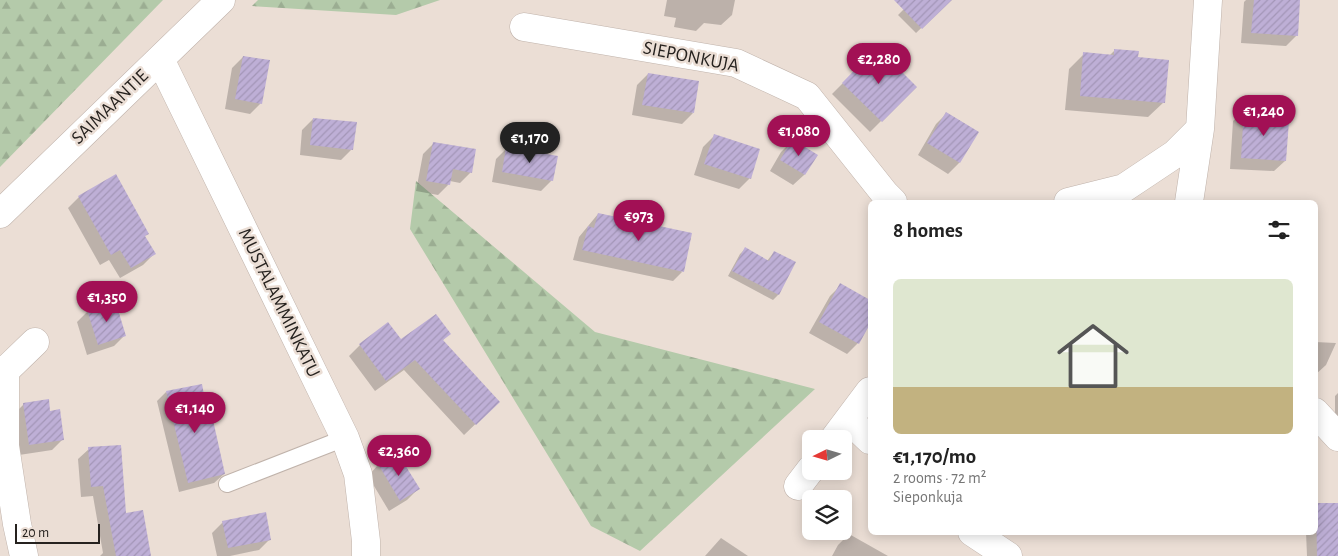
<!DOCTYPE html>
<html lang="en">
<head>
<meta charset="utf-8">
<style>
	:root { --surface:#fff; --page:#f2f2f2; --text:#222; --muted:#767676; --accent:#a21055 }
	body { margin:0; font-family:"Alegreya Sans",sans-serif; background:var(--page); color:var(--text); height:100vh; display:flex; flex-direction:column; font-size:19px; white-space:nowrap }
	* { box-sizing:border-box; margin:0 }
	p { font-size:16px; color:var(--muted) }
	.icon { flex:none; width:28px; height:28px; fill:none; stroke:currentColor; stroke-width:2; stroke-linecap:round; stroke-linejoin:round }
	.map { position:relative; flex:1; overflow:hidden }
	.drawer { position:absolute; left:868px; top:200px; width:450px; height:335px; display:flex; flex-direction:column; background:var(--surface); border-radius:8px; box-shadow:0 2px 12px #0003 }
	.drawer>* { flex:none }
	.needle { width:32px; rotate:265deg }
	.tools { position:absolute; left:802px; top:430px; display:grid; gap:10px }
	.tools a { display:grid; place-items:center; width:50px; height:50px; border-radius:8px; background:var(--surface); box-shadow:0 2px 12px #0003; font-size:25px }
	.scale { position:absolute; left:15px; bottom:12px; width:85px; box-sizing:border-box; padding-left:5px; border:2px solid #26221f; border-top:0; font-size:14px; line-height:18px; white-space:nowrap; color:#26221f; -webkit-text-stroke:4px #ebded5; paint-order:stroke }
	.price { position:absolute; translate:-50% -42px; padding:0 11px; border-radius:18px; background:var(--accent); color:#fff; font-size:16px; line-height:32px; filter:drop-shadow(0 1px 2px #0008) }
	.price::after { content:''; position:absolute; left:50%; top:30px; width:15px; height:11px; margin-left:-8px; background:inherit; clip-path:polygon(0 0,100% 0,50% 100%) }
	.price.selected { background:#222; color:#fff }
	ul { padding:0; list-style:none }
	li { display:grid; align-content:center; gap:10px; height:265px; padding:0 25px }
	li span { display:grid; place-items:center; height:155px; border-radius:8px; color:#555 }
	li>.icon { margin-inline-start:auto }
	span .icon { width:90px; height:90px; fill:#fffc; stroke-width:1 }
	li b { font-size:21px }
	h2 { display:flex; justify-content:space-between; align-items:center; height:60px; padding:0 25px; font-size:21px }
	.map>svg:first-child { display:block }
	.forest { fill:url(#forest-firs) }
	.shadow { fill:#0003 }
	.building { fill:url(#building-hatch) }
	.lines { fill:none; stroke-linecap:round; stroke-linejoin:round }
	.lane-casing { stroke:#c0b3ab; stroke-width:18 }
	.street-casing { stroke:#c0b3ab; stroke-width:29 }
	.lane { stroke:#fff; stroke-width:16 }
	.street { stroke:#fff; stroke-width:28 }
	.labels { text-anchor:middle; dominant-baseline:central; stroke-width:5; stroke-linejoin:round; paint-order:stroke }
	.street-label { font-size:19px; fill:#26221f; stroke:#ebded5 }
</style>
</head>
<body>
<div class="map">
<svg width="1338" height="556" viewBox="0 0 1338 556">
	<defs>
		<pattern id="forest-firs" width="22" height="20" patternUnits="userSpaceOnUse" patternTransform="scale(1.25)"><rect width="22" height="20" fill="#b4caaa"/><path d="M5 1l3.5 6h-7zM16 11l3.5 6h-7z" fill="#9bad92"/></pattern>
		<pattern id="building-hatch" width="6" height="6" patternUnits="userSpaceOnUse" patternTransform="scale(1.25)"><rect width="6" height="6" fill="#beafd6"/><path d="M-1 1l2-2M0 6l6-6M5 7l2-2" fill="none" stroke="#a396b7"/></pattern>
	</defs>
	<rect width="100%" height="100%" fill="#ebded5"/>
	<path class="forest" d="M 0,0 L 163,0 L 0,167 Z
		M 258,0 L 440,0 L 396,15 L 252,6 Z
		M 416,181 L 595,332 L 815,389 L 640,551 L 591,526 L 410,229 Z"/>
	<path class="shadow" d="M 667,0 L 735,0 L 732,15 L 721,25 L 704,23 L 696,31 L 674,27 L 676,18 L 664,16 Z
		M 913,0 L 929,0 L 939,11 L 916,33 L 898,15 Z
		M 1246,0 L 1299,0 L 1297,35 L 1286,46 L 1241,43 L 1244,2 Z
		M 877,49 L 915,87 L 870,132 L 832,94 Z
		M 1115,50 L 1136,58 L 1164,102 L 1148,117 L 1065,110 L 1069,69 L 1084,54 L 1109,56 Z
		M 243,57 L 261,103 L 250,114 L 225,109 L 232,68 Z
		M 648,74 L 693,113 L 682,124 L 632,115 L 637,85 Z
		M 1244,110 L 1263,120 L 1285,161 L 1274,171 L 1230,169 L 1233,121 Z
		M 947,113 L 978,132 L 959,163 L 948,174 L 918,155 L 936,124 Z
		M 313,119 L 352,149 L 341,160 L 300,155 L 302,130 Z
		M 714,136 L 750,178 L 739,189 L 694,175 L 703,147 Z
		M 792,141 L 816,155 L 804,175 L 793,185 L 770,171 L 781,152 Z
		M 434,143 L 471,172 L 460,183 L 450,181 L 449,184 L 438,195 L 416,191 L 423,154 Z
		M 507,148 L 552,180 L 541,191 L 492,182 L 496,159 Z
		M 79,197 L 144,237 L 154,254 L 143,265 L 120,278 L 109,260 L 100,265 L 68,208 Z
		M 598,214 L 682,272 L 673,281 L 573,260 L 579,237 Z
		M 745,249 L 767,261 L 774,252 L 778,295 L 773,300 L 728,276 L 740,254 Z
		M 841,285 L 870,301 L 870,321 L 858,343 L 847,354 L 809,333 L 830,296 Z
		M 88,311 L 125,335 L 114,346 L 87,355 L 77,322 Z
		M 449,334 L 442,341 L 488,412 L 464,435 L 404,370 L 375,391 L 349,356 L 360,345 Z
		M 1315,342 L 1336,343 L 1326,365 L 1315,375 Z
		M 166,392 L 208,422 L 224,474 L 214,483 L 179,492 L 157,401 Z
		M 1338,393 L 1338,432 L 1335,432 L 1335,396 Z
		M 24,404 L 63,439 L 52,450 L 19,455 L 13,415 Z
		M 89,449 L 125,514 L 150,556 L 100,556 L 103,553 L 93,496 L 81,497 L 78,459 Z
		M 397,454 L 418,489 L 407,500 L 389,511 L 368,476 L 378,465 Z
		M 1338,504 L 1338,556 L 1307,556 L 1306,532 L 1315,532 L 1315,506 L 1317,505 Z
		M 223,522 L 270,539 L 259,550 L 230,556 L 217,556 L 212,533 Z
		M 849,534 L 888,556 L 832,556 L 838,545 Z
		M 721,538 L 748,556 L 705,556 Z"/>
	<path class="building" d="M 894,0 L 952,0 L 922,29 Z
		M 1254,0 L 1300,0 L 1298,36 L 1251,33 Z
		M 877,47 L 917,87 L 882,122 L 842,83 Z
		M 1114,49 L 1139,51 L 1138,57 L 1169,60 L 1165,103 L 1080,96 L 1083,52 L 1114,55 Z
		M 243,56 L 270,60 L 262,104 L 235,99 Z
		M 648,73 L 699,81 L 694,113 L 642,105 Z
		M 1244,108 L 1265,110 L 1265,119 L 1289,121 L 1286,161 L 1241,158 Z
		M 946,112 L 979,132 L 960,163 L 927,143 Z
		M 313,118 L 357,122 L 353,150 L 310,145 Z
		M 714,134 L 760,149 L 751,179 L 704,164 Z
		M 792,139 L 818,155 L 805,175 L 780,160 Z
		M 433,142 L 476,149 L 472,173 L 453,169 L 450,185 L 426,181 Z
		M 506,147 L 558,156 L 553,181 L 502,172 Z
		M 116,174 L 149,234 L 145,236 L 156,254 L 131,268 L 120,250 L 111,255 L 78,196 Z
		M 598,213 L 692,233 L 684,272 L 582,250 L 588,226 L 594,228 Z
		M 745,247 L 769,261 L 774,251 L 796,262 L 779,295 L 732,271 Z
		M 840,283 L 870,300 L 870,324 L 859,344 L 819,322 Z
		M 115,300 L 126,336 L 98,345 L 87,310 Z
		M 436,314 L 451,334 L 443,340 L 500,402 L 476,425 L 415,360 L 386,381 L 359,344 L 388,322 L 401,339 Z
		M 202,384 L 209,421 L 213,420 L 225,474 L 188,483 L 166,391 Z
		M 49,399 L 50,411 L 60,409 L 64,440 L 29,445 L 23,403 Z
		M 121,445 L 126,513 L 143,510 L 151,556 L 116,556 L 103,486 L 91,487 L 88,447 Z
		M 397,452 L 420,489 L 400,501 L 378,464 Z
		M 1316,503 L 1338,503 L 1338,556 L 1317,556 Z
		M 266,512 L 271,540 L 228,548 L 222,521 Z"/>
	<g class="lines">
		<defs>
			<path id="lane" d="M 227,484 L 345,438"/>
			<path id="street" d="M 524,27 L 736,63 L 807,96 L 885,194 L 893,202
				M 160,59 L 345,438 L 358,474 L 366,541 L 366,556
				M 1068,202 L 1124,188 L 1175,154 L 1200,129 L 1208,0
				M 1189,202 L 1200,129
				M 0,214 L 221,0
				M 1315,412 L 1338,437
				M 849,420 L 870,440
				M 834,439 L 870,391
				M 798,486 L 811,469
				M 972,532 L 1008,556
				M 24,556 L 17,524 L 5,446 L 5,371 L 35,342"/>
		</defs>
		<use href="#lane" class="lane-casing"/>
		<use href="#street" class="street-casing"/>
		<use href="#lane" class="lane"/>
		<use href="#street" class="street"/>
	</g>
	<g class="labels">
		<g class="street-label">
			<text transform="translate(691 57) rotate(11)">SIEPONKUJA</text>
			<text transform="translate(110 107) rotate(-44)">SAIMAANTIE</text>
			<text transform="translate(279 303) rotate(64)">MUSTALAMMINKATU</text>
		</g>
	</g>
</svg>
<div class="tools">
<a><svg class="needle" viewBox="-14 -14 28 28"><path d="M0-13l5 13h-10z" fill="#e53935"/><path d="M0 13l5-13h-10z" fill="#767676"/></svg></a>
<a><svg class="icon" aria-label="layers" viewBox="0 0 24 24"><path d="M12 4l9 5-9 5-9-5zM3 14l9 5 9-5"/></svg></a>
</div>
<div class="scale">20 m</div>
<b class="price" style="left:879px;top:85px">€2,280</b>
<b class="price" style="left:1264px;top:137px">€1,240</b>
<b class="price" style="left:799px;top:157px">€1,080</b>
<b class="price selected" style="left:530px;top:164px">€1,170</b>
<b class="price" style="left:639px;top:242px">€973</b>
<b class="price" style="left:107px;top:323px">€1,350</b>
<b class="price" style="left:195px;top:434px">€1,140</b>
<b class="price" style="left:399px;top:477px">€2,360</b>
<section class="drawer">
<h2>8 homes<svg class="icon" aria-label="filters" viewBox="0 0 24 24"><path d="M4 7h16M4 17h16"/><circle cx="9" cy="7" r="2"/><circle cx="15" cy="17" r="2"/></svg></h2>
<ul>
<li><span style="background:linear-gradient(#dfe7d0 70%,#c2b280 0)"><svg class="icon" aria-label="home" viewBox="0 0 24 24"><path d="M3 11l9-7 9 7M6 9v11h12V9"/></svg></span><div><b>€1,170/mo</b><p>2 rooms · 72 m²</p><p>Sieponkuja</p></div></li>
</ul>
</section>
</div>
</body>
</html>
